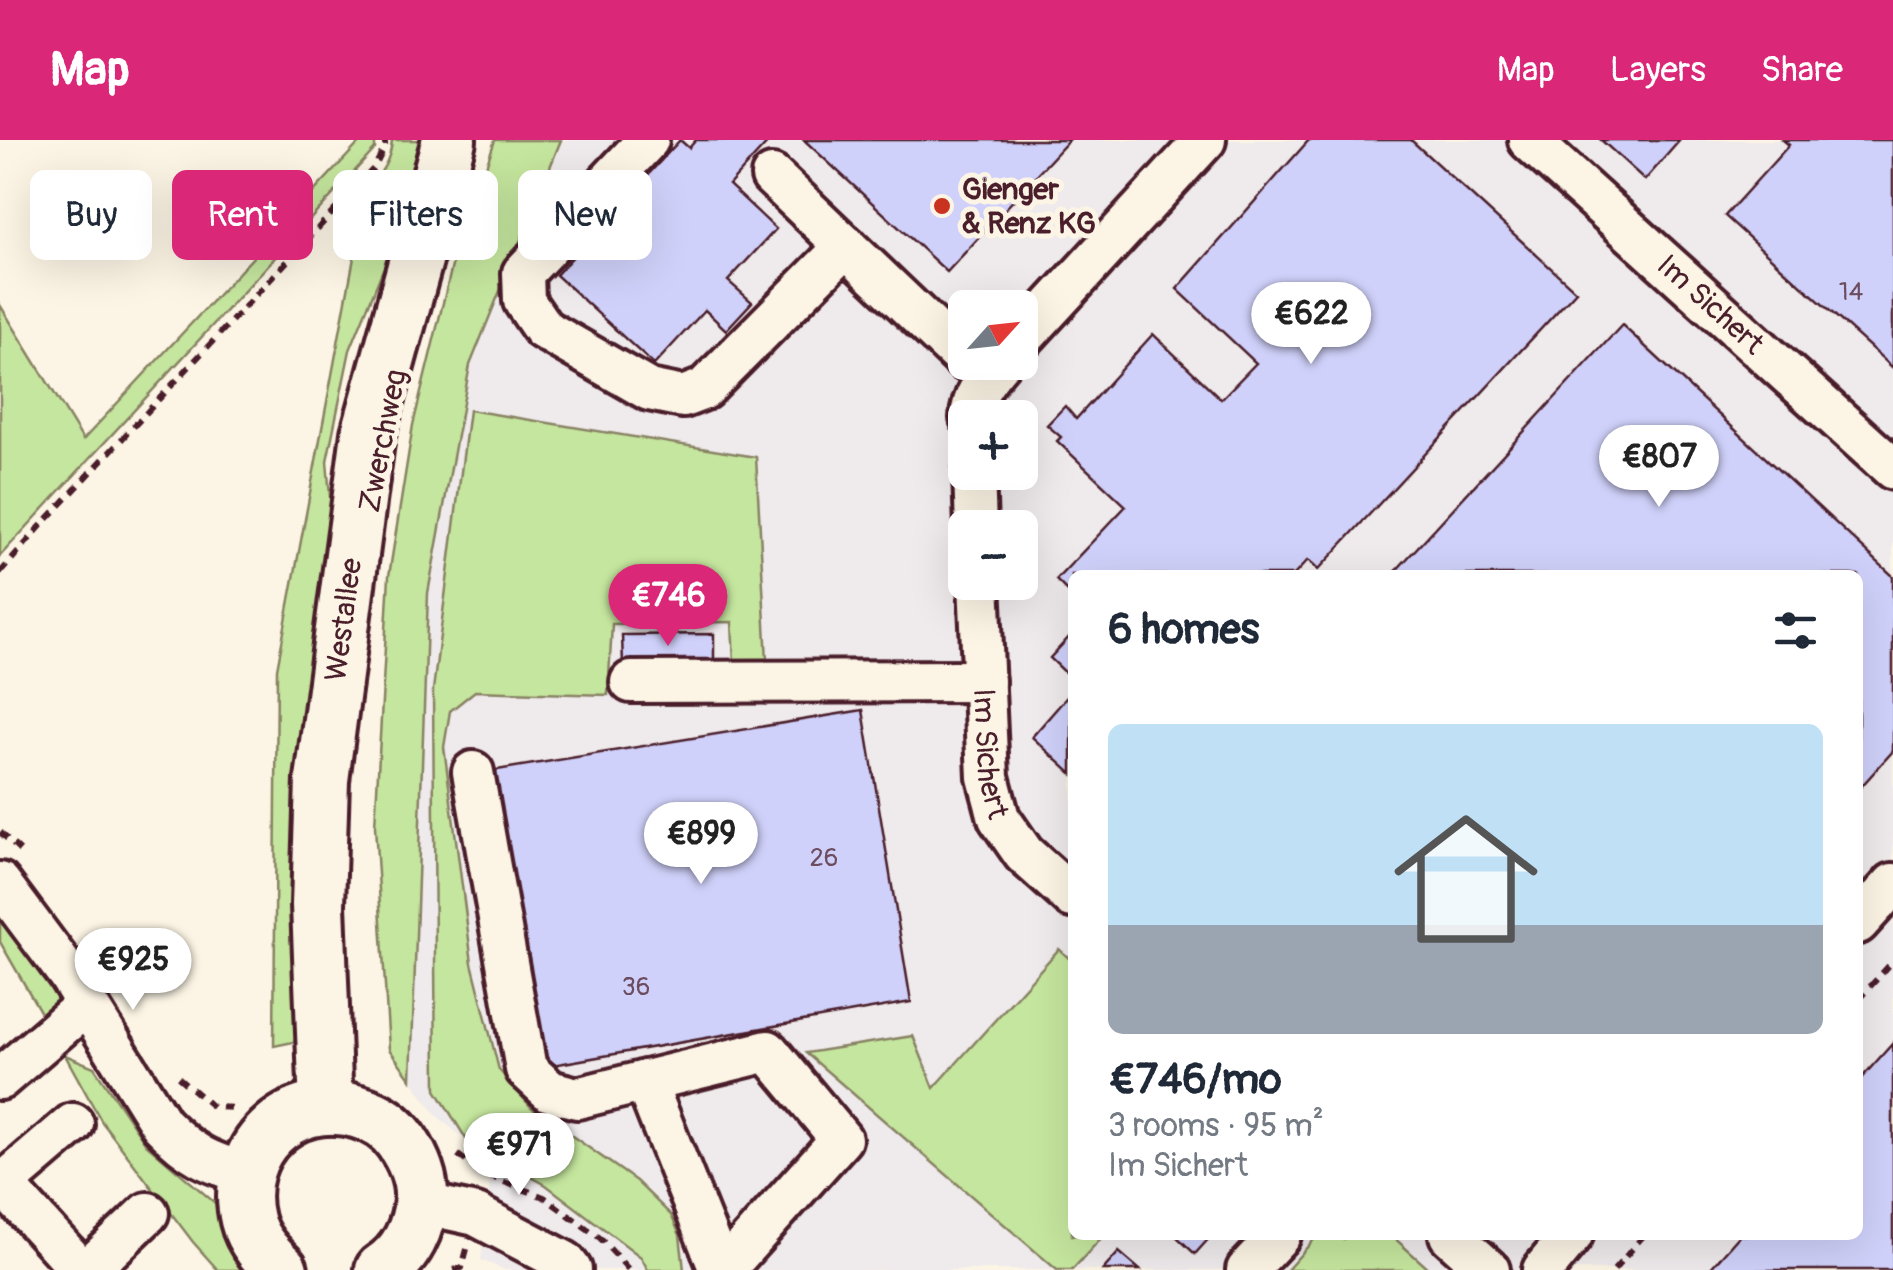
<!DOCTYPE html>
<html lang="en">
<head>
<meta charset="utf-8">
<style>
	:root { --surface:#fff; --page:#f6f6f7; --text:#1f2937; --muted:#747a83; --accent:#db2777 }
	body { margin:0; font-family:Pangolin,sans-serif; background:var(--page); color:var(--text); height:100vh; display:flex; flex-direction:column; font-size:38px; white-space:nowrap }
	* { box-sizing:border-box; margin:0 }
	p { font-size:32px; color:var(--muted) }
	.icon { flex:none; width:55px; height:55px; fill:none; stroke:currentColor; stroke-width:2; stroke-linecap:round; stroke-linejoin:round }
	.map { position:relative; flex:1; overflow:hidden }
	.drawer { position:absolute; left:1068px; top:430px; width:795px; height:670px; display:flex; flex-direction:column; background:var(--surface); border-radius:15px; box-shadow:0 10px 40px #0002 }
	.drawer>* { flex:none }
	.guide { position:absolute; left:30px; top:30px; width:888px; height:90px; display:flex; gap:20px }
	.needle { width:65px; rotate:63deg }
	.controls { position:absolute; left:948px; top:150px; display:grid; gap:20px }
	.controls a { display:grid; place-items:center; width:90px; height:90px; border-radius:15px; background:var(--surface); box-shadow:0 10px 40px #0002; font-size:50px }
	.price { position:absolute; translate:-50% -85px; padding:0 22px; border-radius:35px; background:#fff; color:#222; font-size:32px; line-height:65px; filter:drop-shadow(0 2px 5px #0008) }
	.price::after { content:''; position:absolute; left:50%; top:60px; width:30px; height:22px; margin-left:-15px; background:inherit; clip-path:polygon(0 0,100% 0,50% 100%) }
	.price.selected { background:var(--accent); color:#fff }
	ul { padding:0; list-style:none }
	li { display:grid; align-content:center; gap:20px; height:530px; padding:0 40px }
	li span { display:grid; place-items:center; height:310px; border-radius:15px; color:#555 }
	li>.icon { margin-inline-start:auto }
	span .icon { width:180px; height:180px; fill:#fffc; stroke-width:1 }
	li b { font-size:42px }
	h2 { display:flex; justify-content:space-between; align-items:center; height:120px; padding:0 40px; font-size:42px }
	.pill { padding:0 35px; border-radius:15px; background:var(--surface); box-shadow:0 10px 40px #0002; font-size:35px; line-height:90px }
	.pill.selected { background:var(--accent); color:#fff }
	header { display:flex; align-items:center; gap:60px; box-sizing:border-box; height:140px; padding:0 50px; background:var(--accent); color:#fff }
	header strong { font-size:48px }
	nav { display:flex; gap:55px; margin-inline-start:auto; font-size:35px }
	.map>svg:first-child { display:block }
	.built { fill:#efeaeb; fill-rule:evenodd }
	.green { fill:#c5e69e; stroke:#888264; stroke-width:2.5 }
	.building { fill:#d0d1fa; stroke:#4a1f2b; stroke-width:2.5 }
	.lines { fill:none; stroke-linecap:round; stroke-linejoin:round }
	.minor-casing { stroke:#4a1f2b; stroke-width:48 }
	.major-casing { stroke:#4a1f2b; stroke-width:60 }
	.path { stroke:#4a1f2b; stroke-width:6; stroke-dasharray:10 8; stroke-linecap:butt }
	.minor { stroke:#fcf5e5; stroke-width:40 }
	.major { stroke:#fcf5e5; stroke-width:52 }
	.poi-dot { fill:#c8321e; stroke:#fcf5e5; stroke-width:4 }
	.labels { text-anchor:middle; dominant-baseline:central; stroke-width:10; stroke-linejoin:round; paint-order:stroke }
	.number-label { font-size:25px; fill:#6c4c5f }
	.poi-label { font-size:30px; font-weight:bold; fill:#4a1f2b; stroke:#fcf5e5; text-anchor:start }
	.street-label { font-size:30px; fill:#4a1f2b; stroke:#fcf5e5 }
</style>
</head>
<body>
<header>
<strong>Map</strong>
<nav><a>Map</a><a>Layers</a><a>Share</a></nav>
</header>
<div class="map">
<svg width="1893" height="1130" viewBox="0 0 1893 1130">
	<rect width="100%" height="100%" fill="#fcf5e5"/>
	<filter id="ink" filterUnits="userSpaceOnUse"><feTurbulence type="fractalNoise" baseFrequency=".01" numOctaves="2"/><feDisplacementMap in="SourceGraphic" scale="20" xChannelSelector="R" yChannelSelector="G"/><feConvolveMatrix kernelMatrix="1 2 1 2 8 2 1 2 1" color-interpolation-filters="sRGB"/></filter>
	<g filter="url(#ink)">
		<path class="built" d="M 561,0 L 1893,0 L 1893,1130 L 505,1130 L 481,1120 L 492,1022 L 437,976 L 411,939 L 428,453 L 470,225 ZM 965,168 L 1020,168 L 1020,222 L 965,222 ZM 965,278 L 1020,278 L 1020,332 L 965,332 ZM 965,388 L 1020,388 L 1020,442 L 965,442 ZM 1072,435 L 1858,435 L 1858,1095 L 1072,1095 Z"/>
		<path class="green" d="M 362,0 L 375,0 L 375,9 L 0,416 L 0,165 L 83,300 Z
			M 392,0 L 426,0 L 388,117 L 350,210 L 327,321 L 332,380 L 307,554 L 291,764 L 298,901 L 274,906 L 277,529 L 367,48 C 381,35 391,19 392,0 Z
			M 495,0 L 561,0 L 470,225 L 428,453 L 411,939 L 389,909 L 375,686 L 389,436 L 413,285 L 453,122 Z
			M 469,270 L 756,317 L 767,521 L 734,523 L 732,482 L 612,484 L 608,555 L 475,551 L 450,571 L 444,607 L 472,823 L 499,930 L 531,967 L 636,1041 L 671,1075 L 680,1095 L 684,1130 L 648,1130 L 641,1117 L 546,1045 L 468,1002 L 436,950 L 433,550 Z
			M 0,774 L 17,792 L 60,863 L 41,873 L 0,802 Z
			M 1059,809 L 1072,821 L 1072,1095 L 1104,1095 L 1072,1130 L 1057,1130 L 806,913 L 913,896 L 934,948 Z
			M 65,915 L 94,927 L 146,1004 L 221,1068 L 261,1130 L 218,1130 L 193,1102 L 102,982 Z
			M 1318,1095 L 1338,1095 L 1344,1099 L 1348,1095 L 1391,1095 L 1430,1130 L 1287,1130 Z"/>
		<path class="building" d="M 680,0 L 689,8 L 696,0 L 770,0 L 729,45 L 776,89 L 728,141 L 752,162 L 726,190 L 705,170 L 654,225 L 556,135 Z
			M 804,0 L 1069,0 L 947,132 Z
			M 1309,0 L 1411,0 L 1576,151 L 1318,430 L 1308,420 L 1294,435 L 1072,435 L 1072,456 L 1056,440 L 1126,366 L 1057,301 L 1061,297 L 1047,285 L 1065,266 L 1076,279 L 1153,194 L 1221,259 L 1256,223 L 1177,149 Z
			M 1601,0 L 1680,0 L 1645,40 Z
			M 1783,0 L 1893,0 L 1893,228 L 1725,76 L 1789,5 Z
			M 1622,185 L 1893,436 L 1893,611 L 1858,650 L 1858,435 L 1392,435 Z
			M 714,494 L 714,524 L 623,525 L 622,495 Z
			M 1072,494 L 1072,539 L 1050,518 Z
			M 1072,551 L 1072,634 L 1032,597 Z
			M 863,570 L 911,862 L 541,927 L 491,631 Z
			M 1893,903 L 1893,1130 L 1709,1130 L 1740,1095 L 1858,1095 L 1858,942 Z
			M 1175,1095 L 1212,1095 L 1195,1114 Z
			M 1119,1112 L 1140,1130 L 1103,1130 Z"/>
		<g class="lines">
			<defs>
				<g id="minor">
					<path d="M 648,0 L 523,133 L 524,161 L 543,189 L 649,250 L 683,257 L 704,249 L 846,106"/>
					<path id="s1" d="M 1529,0 L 1893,329"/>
					<path d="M 772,36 L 965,220"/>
					<path d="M 1020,201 L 1205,0"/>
					<path d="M 971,278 C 972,256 986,238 1000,222"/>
					<path d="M 974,332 L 976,388"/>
					<path id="s2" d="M 979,442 L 988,637 L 999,678 L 1024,714 L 1072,757"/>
					<path d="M 631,542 L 984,541"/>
					<path d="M 473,632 L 526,929 L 550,951 L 577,958 L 768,911 L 841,999 L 724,1130"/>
					<path d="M 0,743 L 68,834 L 161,984 C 190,1014 207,1022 247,1034"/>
					<path d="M 1858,783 L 1893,744"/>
					<path d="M 0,939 L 86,865"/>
					<path d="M 645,941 L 720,1130"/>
					<path d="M 0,1041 L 81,1130"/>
					<path d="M 3,1044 L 73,984"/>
					<path d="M 421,1063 L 476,1075 L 565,1122 L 571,1130"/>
					<path d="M 1450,1095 L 1489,1130"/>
					<path d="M 88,1130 L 148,1073"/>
					<path d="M 1247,1130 L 1280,1095"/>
					<path d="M 1543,1130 L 1572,1095"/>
				</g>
				<g id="major">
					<path id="s3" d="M 326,968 L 318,765 L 322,640 L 368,294 L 449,0"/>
					<path d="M 281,1130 C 267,1116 252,1101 247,1080 C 230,1011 290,951 359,972 C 376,977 392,987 402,1002 C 414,1020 422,1038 421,1059 C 419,1088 406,1115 382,1130"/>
				</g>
			</defs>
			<use href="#minor" class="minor-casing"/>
			<use href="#major" class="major-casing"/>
			<path class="path" d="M 0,433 L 40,387 L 374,28 L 385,7 L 385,0
				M 0,692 L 20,711
				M 1858,860 L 1893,821
				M 178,937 L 213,967 L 235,968
				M 458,1015 L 483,1034 L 544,1057 L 600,1098 L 629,1130
				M 454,1130 L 462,1128 L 467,1109
				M 1614,1130 L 1644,1095"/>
			<use href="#minor" class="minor"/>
			<use href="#major" class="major"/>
		</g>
	</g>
	<circle class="poi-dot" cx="942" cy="66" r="10"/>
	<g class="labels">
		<g class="number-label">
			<text x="1851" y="152">14</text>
			<text x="824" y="718">26</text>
			<text x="636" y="847">36</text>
		</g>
		<g class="poi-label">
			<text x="962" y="49">Gienger<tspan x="962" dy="34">&amp; Renz KG</tspan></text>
		</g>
		<g class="street-label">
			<text stroke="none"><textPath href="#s1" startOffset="245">Im Sichert</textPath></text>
			<text transform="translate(383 301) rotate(-79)">Zwerchweg</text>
			<text stroke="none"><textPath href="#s3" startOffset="490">Westallee</textPath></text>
			<text stroke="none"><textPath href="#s2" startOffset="172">Im Sichert</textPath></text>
		</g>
	</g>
</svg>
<div class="controls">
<a><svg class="needle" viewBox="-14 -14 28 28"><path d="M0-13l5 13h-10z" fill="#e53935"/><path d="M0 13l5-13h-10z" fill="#747a83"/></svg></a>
<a>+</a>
<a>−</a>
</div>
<b class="price" style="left:1311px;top:227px">€622</b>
<b class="price" style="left:1659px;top:370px">€807</b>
<b class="price selected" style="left:668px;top:509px">€746</b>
<b class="price" style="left:701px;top:747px">€899</b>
<b class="price" style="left:133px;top:873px">€925</b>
<b class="price" style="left:519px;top:1058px">€971</b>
<div class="guide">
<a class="pill">Buy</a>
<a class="pill selected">Rent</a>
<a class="pill">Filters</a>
<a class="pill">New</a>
</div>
<section class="drawer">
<h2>6 homes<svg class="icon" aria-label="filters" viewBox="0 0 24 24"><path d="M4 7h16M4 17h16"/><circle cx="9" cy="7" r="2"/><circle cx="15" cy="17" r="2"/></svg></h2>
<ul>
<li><span style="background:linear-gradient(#bfe0f5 65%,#9aa5b1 0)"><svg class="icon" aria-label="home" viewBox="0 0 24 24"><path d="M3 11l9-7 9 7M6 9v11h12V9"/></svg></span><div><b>€746/mo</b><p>3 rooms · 95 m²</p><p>Im Sichert</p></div></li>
</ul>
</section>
</div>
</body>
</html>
